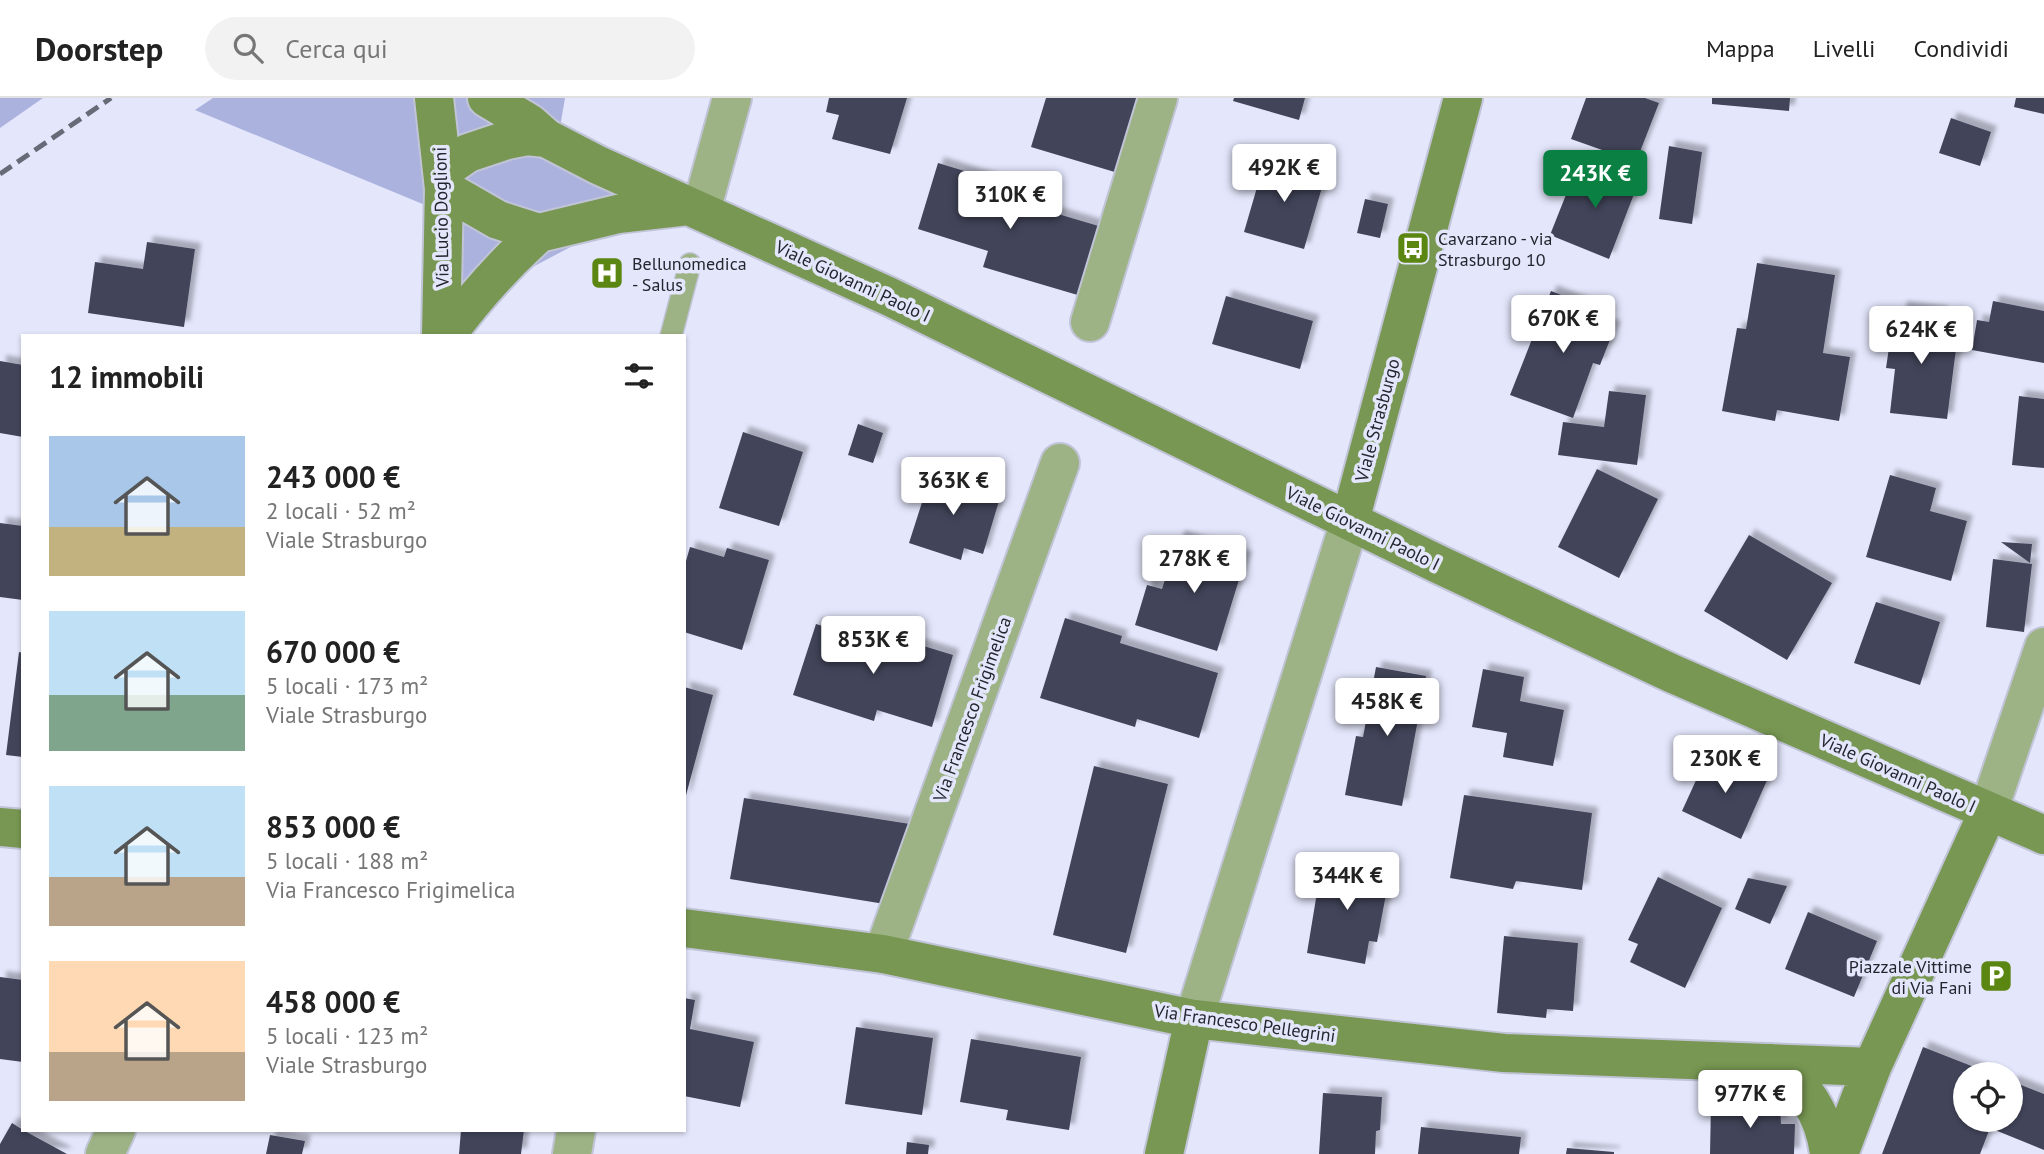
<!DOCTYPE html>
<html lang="it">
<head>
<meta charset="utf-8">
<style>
	:root { --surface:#fff; --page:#f2f2f2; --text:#222; --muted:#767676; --line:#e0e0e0; --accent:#0b8043 }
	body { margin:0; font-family:"PT Sans",sans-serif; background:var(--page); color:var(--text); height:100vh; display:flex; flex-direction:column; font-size:26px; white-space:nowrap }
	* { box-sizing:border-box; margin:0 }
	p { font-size:23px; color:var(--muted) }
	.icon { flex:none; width:38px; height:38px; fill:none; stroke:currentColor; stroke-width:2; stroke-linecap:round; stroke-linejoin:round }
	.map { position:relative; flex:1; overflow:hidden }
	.drawer { position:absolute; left:21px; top:236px; width:665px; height:798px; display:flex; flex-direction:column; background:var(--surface); border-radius:0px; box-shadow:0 2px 5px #0004 }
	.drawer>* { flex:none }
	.tools { position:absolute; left:1953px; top:964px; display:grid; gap:14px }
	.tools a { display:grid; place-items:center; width:70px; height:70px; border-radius:50%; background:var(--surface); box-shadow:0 2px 5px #0004; font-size:35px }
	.price { position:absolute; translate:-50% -60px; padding:0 16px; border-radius:7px; background:#fff; color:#222; font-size:23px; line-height:46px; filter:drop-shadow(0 2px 4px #0008) }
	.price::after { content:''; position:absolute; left:50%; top:42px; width:21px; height:16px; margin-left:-10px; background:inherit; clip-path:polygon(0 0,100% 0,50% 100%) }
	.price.active { background:var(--accent); color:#fff }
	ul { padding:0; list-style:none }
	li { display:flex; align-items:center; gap:21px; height:175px; padding:0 28px }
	li span { display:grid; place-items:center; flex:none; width:196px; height:140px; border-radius:0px; color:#555 }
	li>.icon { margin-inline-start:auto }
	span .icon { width:84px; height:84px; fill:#fffc; stroke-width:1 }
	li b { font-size:30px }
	h2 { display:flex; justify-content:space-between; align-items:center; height:84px; padding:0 28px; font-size:30px }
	header { display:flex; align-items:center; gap:42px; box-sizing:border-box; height:98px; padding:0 35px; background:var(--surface); border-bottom:2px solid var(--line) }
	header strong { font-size:33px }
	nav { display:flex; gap:38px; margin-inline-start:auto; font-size:24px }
	.search { width:490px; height:63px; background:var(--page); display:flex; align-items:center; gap:18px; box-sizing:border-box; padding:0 24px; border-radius:38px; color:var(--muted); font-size:26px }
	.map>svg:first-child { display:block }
	.green { fill:#abb2de }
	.building { fill:#42455a; filter:url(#shadow) }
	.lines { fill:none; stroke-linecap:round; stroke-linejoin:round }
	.lane-casing { stroke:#c1c4d7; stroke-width:24 }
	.street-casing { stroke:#c1c4d7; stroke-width:42 }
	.secondary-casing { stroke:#c1c4d7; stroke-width:42 }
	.lane { stroke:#9db385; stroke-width:21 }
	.street { stroke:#9db385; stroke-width:38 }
	.secondary { stroke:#789752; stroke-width:38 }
	.rail { stroke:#676a77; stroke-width:5; stroke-dasharray:14 7; stroke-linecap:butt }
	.labels { text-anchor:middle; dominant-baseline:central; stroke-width:7; stroke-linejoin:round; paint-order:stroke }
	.street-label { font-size:18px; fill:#24262f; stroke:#e4e7fc }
	.poi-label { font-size:18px; fill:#24262f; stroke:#e4e7fc; text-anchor:start }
</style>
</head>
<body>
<header>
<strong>Doorstep</strong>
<div class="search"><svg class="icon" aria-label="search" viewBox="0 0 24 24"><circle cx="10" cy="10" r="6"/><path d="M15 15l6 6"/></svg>Cerca qui</div>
<nav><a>Mappa</a><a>Livelli</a><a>Condividi</a></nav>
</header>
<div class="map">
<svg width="2044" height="1056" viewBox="0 0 2044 1056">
	<defs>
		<filter id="shadow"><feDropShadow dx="6" dy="-6" stdDeviation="2" flood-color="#0004"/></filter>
	</defs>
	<rect width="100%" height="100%" fill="#e4e7fc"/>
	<path class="green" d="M 0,0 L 43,0 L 0,30 Z
		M 213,0 L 565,0 L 559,35 L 708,113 L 633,116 L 451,212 L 459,121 L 195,12 Z"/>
	<path class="building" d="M 829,0 L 907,0 L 890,56 L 832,41 L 839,17 L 826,14 Z
		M 1046,0 L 1140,0 L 1118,75 L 1031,49 Z
		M 1234,0 L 1305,0 L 1299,22 L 1233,3 Z
		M 1586,0 L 1645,0 L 1659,5 L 1636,64 L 1571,41 Z
		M 1712,0 L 1790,0 L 1789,13 L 1712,6 Z
		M 2016,0 L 2044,0 L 2044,16 L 2014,9 Z
		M 1951,20 L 1991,34 L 1980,68 L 1939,55 Z
		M 1669,48 L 1702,54 L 1692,126 L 1659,121 Z
		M 1265,62 L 1325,79 L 1304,151 L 1244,134 Z
		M 938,65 L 1001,84 L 997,98 L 1102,129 L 1081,198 L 983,169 L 988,153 L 918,131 Z
		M 1577,69 L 1598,77 L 1602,69 L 1639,83 L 1609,161 L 1550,137 Z
		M 1365,101 L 1388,106 L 1380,140 L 1357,135 Z
		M 147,144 L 195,151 L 184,229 L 88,215 L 95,164 L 143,171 Z
		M 1757,165 L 1835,177 L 1823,255 L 1850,259 L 1839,323 L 1777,312 L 1775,323 L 1722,313 L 1737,230 L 1746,231 Z
		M 1551,193 L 1608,215 L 1604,225 L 1615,229 L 1600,267 L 1593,265 L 1573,320 L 1510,297 Z
		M 1226,198 L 1313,223 L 1300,271 L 1212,246 Z
		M 1993,203 L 2044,213 L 2044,265 L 1972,252 L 1977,222 L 1989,224 Z
		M 1901,209 L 1942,214 L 1938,248 L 1956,251 L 1947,321 L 1890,315 L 1895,271 L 1886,270 L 1890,243 L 1896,243 Z
		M 0,263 L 23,267 L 23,339 L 0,335 Z
		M 1609,293 L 1646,297 L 1637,367 L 1558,357 L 1563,324 L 1604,329 Z
		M 2019,298 L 2044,301 L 2044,370 L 2012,367 Z
		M 858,326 L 883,335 L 873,365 L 848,357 Z
		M 743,334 L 803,354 L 779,428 L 719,410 Z
		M 933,370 L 969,382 L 966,393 L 999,403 L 983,456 L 964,450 L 961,462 L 909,445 Z
		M 1597,371 L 1658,401 L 1619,480 L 1558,449 Z
		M 1890,377 L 1936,390 L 1930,413 L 1967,423 L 1951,483 L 1866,459 Z
		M 0,425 L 23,428 L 23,502 L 0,499 Z
		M 1749,437 L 1832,485 L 1787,562 L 1704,513 Z
		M 1179,438 L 1246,459 L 1217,553 L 1135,527 L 1147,487 L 1162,491 Z
		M 2001,444 L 2032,446 L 2030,465 Z
		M 690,449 L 724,459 L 727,450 L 769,462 L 742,552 L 684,534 L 684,470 Z
		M 1993,461 L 2032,466 L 2024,534 L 1986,529 Z
		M 1876,504 L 1940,524 L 1920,587 L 1854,565 Z
		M 1065,520 L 1122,538 L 1120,545 L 1218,575 L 1199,640 L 1137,621 L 1135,629 L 1040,600 Z
		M 816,526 L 878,545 L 881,535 L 953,557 L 932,629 L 877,612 L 874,623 L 793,597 Z
		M 19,554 L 23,555 L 23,659 L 6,657 Z
		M 1376,569 L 1426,578 L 1402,708 L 1345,697 L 1356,638 L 1363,639 Z
		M 1483,571 L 1524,579 L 1520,603 L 1564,612 L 1553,668 L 1503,659 L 1507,635 L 1472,629 Z
		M 684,589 L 713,597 L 685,701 L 684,701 Z
		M 1709,654 L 1768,680 L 1741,741 L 1682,713 Z
		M 1094,668 L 1168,686 L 1126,855 L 1053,837 Z
		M 1464,697 L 1592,715 L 1582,792 L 1516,783 L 1513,791 L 1450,780 Z
		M 744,700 L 910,726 L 897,808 L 730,781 Z
		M 1322,764 L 1390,775 L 1377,844 L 1369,843 L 1365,866 L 1307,855 Z
		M 1658,779 L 1722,810 L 1685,890 L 1630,864 L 1638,846 L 1628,842 Z
		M 1748,780 L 1787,788 L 1770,826 L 1735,811 Z
		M 1808,814 L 1877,843 L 1854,899 L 1785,871 Z
		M 1504,838 L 1578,845 L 1573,913 L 1547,911 L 1546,920 L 1497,915 Z
		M 0,879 L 23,882 L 23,964 L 0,961 Z
		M 684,900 L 695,902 L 690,931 L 754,944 L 740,1009 L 684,998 Z
		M 856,929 L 933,940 L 922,1017 L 845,1006 Z
		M 971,941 L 1081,959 L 1069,1032 L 1006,1022 L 1008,1012 L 960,1004 Z
		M 1923,949 L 1992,976 L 1965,976 L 1965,1022 L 2011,1022 L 2011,983 L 2044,996 L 2044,1052 L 1990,1030 L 1980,1056 L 1882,1056 Z
		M 1323,995 L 1382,999 L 1380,1032 L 1376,1033 L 1375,1056 L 1319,1056 Z
		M 1711,1005 L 1780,1006 L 1781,1026 L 1795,1026 L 1794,1056 L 1710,1056 Z
		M 12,1025 L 23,1032 L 67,1056 L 0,1056 L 0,1046 Z
		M 1421,1029 L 1521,1039 L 1519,1056 L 1418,1056 Z
		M 461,1032 L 524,1032 L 521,1056 L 459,1056 Z
		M 270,1037 L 305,1043 L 302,1056 L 266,1056 Z
		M 907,1044 L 929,1047 L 928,1056 L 906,1056 Z
		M 1567,1050 L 1614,1054 L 1614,1056 L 1566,1056 Z"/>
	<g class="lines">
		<defs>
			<path id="lane" d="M 671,238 L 690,166"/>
			<path id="street" d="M 701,113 L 732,0
				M 1090,224 L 1158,0
				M 1988,714 L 2044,549
				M 883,856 L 1060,365
				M 1194,921 L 1350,423
				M 105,1056 L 116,1032
				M 572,1056 L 576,1032"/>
			<path id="secondary" d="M 434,0 L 444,91 L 441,238
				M 487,0 L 529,25 L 546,40
				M 442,73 L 468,55 L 507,42 L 527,38 L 546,40 L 598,67 L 888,198 L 1440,467 L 1671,575 L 2044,737
				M 444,91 L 498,122 L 539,135 L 618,116 L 688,108
				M 446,238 C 474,200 504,166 539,135
				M 1350,423 L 1463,0
				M 0,729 L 23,731
				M 684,830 L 883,856 L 1194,921 L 1504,955 L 1872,969
				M 1770,965 C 1803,982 1825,1019 1829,1056
				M 1164,1056 L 1194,921
				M 1839,1056 L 1872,969 L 1988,714"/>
		</defs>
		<use href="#lane" class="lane-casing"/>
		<use href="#street" class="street-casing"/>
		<use href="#secondary" class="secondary-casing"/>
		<use href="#lane" class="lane"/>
		<use href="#street" class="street"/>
		<use href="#secondary" class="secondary"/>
		<path class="rail" d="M 0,76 L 111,0"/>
	</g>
	<defs>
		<symbol id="bus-square" viewBox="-11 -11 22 22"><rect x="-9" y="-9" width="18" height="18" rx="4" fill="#5c8612" stroke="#e4e7fc"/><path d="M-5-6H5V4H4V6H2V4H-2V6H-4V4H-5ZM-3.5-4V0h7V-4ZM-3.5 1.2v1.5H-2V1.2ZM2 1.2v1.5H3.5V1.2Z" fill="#fff"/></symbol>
		<symbol id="hospital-square" viewBox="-11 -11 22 22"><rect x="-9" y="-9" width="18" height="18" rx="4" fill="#5c8612" stroke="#e4e7fc"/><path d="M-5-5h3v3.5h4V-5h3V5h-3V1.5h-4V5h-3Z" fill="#fff"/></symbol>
		<symbol id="parking-square" viewBox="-11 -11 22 22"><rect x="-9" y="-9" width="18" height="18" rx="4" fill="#5c8612" stroke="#e4e7fc"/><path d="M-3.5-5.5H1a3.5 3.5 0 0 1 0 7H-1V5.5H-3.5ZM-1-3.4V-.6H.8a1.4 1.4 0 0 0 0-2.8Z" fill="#fff"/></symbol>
	</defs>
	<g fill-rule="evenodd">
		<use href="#bus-square" x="1394" y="131" width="38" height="38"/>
		<use href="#hospital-square" x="588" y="156" width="38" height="38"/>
		<use href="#parking-square" x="1977" y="859" width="38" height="38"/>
	</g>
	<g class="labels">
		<g class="street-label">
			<text transform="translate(441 119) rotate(-91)">Via Lucio Doglioni</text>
			<text transform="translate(853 183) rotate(25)">Viale Giovanni Paolo I</text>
			<text transform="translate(1377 322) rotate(-75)">Viale Strasburgo</text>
			<text transform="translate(1363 430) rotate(26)">Viale Giovanni Paolo I</text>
			<text transform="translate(972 611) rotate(-70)">Via Francesco Frigimelica</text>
			<text transform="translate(1898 675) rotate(24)">Viale Giovanni Paolo I</text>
			<text transform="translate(1245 925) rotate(8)">Via Francesco Pellegrini</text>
		</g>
		<g class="poi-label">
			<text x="1438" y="140">Cavarzano - via<tspan x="1438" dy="21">Strasburgo 10</tspan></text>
			<text x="632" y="165">Bellunomedica<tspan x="632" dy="21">- Salus</tspan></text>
			<text x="1972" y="868" text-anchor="end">Piazzale Vittime<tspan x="1972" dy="21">di Via Fani</tspan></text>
		</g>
	</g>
</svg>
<div class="tools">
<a><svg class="icon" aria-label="locate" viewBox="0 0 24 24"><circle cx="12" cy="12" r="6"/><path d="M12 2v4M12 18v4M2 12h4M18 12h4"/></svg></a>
</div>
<b class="price" style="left:1284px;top:106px">492K €</b>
<b class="price active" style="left:1595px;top:112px">243K €</b>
<b class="price" style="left:1010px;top:133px">310K €</b>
<b class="price" style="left:1563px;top:257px">670K €</b>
<b class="price" style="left:1921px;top:268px">624K €</b>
<b class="price" style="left:953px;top:419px">363K €</b>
<b class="price" style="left:1194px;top:497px">278K €</b>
<b class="price" style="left:873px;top:578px">853K €</b>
<b class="price" style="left:1387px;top:640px">458K €</b>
<b class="price" style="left:1725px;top:697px">230K €</b>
<b class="price" style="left:1347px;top:814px">344K €</b>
<b class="price" style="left:1750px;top:1032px">977K €</b>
<section class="drawer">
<h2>12 immobili<svg class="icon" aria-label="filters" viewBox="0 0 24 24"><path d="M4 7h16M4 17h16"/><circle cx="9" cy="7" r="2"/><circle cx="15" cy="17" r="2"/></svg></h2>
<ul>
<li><span style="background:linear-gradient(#a9c7e8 65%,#c2b280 0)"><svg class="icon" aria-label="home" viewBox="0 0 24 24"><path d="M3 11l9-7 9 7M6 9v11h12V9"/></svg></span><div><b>243 000 €</b><p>2 locali · 52 m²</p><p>Viale Strasburgo</p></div></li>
<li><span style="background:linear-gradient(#bfe0f5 60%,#7fa58c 0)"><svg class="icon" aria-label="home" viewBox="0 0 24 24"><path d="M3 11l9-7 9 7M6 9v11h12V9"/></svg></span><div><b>670 000 €</b><p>5 locali · 173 m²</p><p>Viale Strasburgo</p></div></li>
<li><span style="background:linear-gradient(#bfe0f5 65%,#b9a48a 0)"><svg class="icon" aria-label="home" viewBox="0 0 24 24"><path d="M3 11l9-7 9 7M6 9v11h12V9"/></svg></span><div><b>853 000 €</b><p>5 locali · 188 m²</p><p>Via Francesco Frigimelica</p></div></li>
<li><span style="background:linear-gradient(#ffd9b3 65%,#b9a48a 0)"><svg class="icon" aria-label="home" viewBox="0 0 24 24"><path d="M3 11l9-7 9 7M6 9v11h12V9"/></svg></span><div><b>458 000 €</b><p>5 locali · 123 m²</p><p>Viale Strasburgo</p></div></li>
</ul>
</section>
</div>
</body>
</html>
